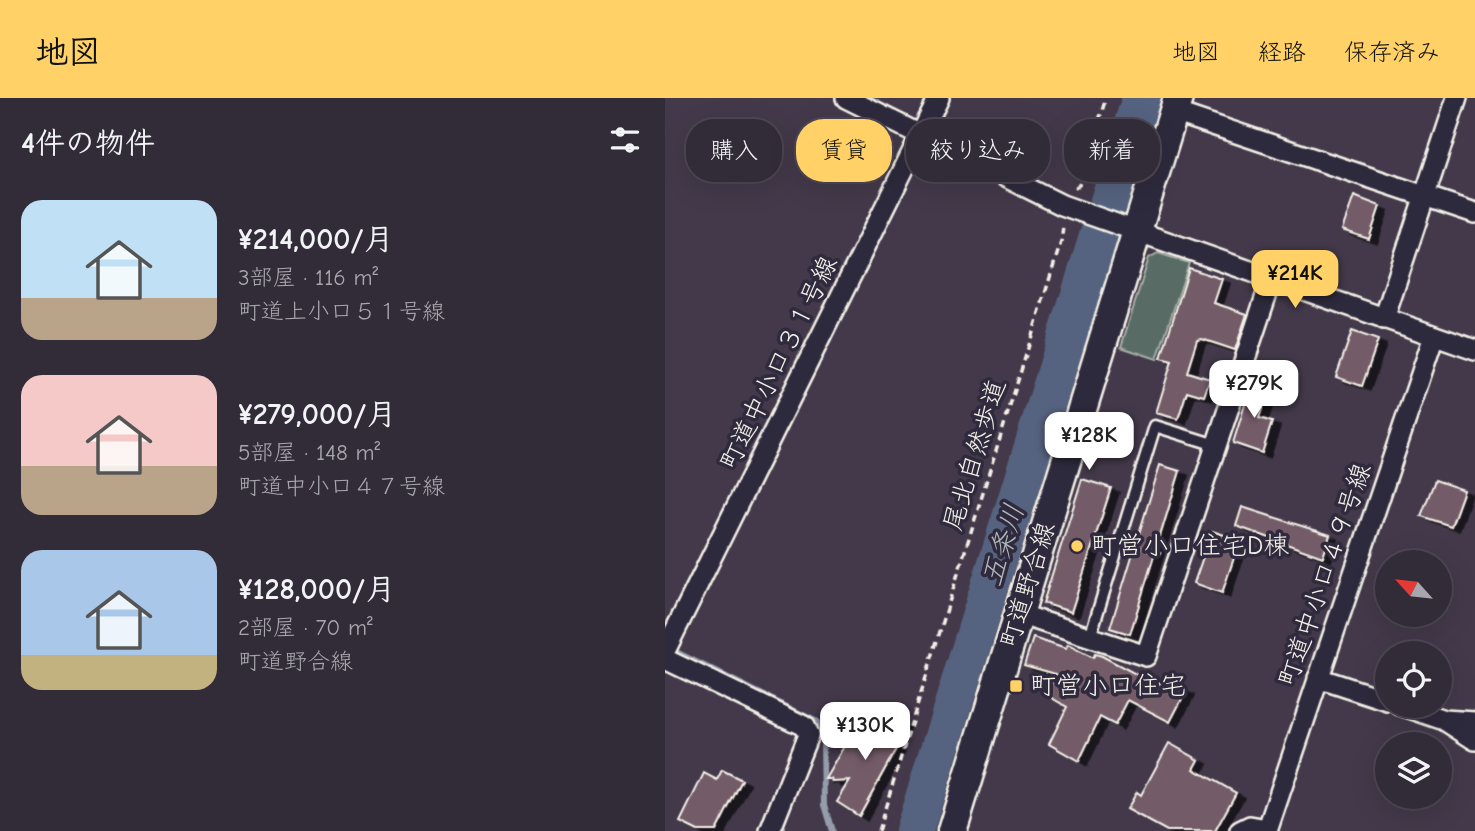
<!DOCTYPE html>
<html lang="ja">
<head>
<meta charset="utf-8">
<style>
	:root { --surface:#322b38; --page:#3a3340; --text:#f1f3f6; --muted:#a8a7ae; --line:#4d4753; --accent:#ffd166 }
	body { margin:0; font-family:"Comic Neue","Klee One",sans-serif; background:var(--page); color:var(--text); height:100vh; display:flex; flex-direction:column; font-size:26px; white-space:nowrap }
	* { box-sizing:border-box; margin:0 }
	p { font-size:23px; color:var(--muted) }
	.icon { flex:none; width:38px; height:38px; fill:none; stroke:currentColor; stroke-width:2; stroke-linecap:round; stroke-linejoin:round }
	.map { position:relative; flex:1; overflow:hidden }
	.drawer { display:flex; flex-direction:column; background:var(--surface); width:665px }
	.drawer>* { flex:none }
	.banner { position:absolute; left:21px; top:21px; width:665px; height:63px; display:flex; gap:14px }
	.needle { width:46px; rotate:297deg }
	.tools { position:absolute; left:710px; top:452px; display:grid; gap:14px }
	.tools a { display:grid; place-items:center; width:77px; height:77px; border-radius:50%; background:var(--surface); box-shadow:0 7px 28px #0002,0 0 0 2px var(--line); font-size:35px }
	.price { position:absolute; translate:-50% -60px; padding:0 16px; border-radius:14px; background:#fff; color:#222; font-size:23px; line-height:46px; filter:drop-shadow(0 2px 4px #0008) }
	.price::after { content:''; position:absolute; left:50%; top:42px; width:21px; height:16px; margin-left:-10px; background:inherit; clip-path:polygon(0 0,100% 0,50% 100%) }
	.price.selected { background:var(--accent); color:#111 }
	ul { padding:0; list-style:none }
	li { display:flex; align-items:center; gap:21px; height:175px; padding:0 21px }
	li span { display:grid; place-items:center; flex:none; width:196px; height:140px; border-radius:21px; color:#555 }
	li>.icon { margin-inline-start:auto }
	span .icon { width:84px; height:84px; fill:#fffc; stroke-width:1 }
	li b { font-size:30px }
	h2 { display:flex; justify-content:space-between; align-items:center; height:84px; padding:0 21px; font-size:30px }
	.chip { padding:0 24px; border-radius:28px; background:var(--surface); box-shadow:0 7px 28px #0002,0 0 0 2px var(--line); font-size:24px; line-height:63px }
	.chip.selected { background:var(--accent); color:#111 }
	header { display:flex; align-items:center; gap:42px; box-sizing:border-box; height:98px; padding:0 35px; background:var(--accent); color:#111 }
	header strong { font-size:33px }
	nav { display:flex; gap:38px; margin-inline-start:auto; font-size:24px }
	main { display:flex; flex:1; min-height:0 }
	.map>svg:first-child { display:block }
	.green { fill:#596c65; stroke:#a6aea6; stroke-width:2 }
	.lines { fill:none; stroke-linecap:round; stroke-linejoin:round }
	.stream { stroke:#959caa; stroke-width:6 }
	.river { stroke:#566480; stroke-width:38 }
	.building { fill:#735b67; stroke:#f4f1e8; stroke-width:2; filter:url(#shadow) }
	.lane-casing { stroke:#f4f1e8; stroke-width:15 }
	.street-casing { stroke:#f4f1e8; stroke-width:24 }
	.secondary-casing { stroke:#f4f1e8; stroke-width:33 }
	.path { stroke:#f4f1e8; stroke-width:3.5; stroke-dasharray:7 5; stroke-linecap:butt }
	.lane { stroke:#2f2a3d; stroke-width:10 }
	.street { stroke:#2f2a3d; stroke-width:19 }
	.secondary { stroke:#2f2a3d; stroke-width:28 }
	.poi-dot { fill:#ffd166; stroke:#2f2a3d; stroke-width:2.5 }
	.labels { text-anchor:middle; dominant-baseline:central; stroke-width:7; stroke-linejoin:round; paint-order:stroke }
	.street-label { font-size:26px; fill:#f4f1e8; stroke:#2f2a3d }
	.poi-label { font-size:26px; fill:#f4f1e8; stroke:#2f2a3d; text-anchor:start }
	.water-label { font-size:28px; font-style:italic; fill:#b5b9be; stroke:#2f2a3d }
</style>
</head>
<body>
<header>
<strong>地図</strong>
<nav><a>地図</a><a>経路</a><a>保存済み</a></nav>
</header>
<main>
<section class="drawer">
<h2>4件の物件<svg class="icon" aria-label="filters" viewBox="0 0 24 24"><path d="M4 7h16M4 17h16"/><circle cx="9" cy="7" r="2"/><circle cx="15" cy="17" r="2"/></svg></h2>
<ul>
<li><span style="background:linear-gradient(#bfe0f5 70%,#b9a48a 0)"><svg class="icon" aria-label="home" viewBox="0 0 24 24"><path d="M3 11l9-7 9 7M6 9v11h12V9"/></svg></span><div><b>¥214,000/月</b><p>3部屋 · 116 m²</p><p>町道上小口５１号線</p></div></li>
<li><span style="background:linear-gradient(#f6c9c9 65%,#b9a48a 0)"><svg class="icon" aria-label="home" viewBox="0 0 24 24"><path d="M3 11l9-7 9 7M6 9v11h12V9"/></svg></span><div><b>¥279,000/月</b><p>5部屋 · 148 m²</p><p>町道中小口４７号線</p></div></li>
<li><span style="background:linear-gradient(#a9c7e8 75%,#c2b280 0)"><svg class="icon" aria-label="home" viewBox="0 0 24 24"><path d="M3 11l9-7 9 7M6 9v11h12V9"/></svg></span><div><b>¥128,000/月</b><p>2部屋 · 70 m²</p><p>町道野合線</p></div></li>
</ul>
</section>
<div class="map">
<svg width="810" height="733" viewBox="0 0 810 733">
	<defs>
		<filter id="shadow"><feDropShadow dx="8" dy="4.5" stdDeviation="0" flood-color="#0009"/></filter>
	</defs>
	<rect width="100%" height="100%" fill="#43394a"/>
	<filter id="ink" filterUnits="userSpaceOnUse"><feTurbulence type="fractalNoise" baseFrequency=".0143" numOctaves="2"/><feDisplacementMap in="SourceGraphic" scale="14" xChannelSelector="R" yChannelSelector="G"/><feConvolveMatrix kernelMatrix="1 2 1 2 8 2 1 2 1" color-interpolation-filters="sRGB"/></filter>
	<g filter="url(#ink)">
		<path class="green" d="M 493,155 L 524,165 L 492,261 L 456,249 L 484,160 Z"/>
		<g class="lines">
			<path class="stream" d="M 5,551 L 152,624 L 158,640 L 159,707 L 167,733"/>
			<path class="river" d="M 249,733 L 476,0"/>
		</g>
		<path class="building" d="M 689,98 L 715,108 L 704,141 L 677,132 Z
			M 524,170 L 557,181 L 549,205 L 582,216 L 570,252 L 537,241 L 532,242 L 522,274 L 545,281 L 539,298 L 522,293 L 513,321 L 491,315 L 507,263 L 496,260 Z
			M 687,233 L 713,242 L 697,288 L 671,279 Z
			M 588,281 L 605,287 L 594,320 L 607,324 L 597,355 L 568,345 Z
			M 495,367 L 515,373 L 465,536 L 445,530 Z
			M 417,381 L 446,390 L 406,514 L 378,505 Z
			M 770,382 L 799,392 L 786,428 L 756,418 Z
			M 577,409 L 665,437 L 658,459 L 571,428 Z
			M 547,433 L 575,442 L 557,495 L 529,485 Z
			M 368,540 L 401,551 L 403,547 L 428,560 L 430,556 L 437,558 L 493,588 L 497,581 L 521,593 L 505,624 L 463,602 L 450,627 L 435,619 L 414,663 L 384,646 L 402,609 L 380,596 L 391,576 L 359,567 Z
			M 213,613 L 237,627 L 226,645 L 232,649 L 194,718 L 172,704 L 185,683 L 168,684 L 167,681 L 161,681 L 183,643 L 188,646 L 196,633 L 200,635 Z
			M 504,645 L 534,662 L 529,671 L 571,695 L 550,733 L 502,733 L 462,711 L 472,694 L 476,697 Z
			M 57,672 L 77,682 L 51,733 L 33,733 L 15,724 L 39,675 L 52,682 Z"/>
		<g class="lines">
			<defs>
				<path id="lane" d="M 425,539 L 490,328 L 551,347"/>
				<path id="street" d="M 181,0 L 397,107 L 810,252
					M 509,14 L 810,115
					M 719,221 L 792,0
					M 354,516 L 481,558 L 606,183
					M 0,553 L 274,0
					M 0,561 L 139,628 L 143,637 L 105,733
					M 653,580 L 723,603
					M 735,607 L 779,622 L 810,624
					M 779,622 L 810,642
					M 575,733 L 585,728 L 602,731
					M 602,733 L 769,238"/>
				<path id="secondary" d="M 287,733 L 513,0"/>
			</defs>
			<use href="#lane" class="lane-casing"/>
			<use href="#street" class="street-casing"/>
			<use href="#secondary" class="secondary-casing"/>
			<path class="path" d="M 410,90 L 414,87 L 441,0
				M 470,448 L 496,456
				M 213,733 L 396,144 L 398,128"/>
			<use href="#lane" class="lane"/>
			<use href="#street" class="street"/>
			<use href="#secondary" class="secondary"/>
		</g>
	</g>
	<g class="poi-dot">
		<circle cx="412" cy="448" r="7"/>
		<rect x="344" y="581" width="14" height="14" rx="3.5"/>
	</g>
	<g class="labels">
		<g class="street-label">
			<text transform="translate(114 265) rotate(-64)">町道中小口３１号線</text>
			<text transform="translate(310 357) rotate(-73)">尾北自然歩道</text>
			<text transform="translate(660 477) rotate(-71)">町道中小口４９号線</text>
			<text transform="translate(363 487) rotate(-73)">町道野合線</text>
		</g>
		<g class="poi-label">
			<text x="426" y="448">町営小口住宅D棟</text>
			<text x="365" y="588">町営小口住宅</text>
		</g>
		<g class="water-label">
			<text transform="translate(338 447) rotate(-73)">五条川</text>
		</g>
	</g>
</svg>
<div class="tools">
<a><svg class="needle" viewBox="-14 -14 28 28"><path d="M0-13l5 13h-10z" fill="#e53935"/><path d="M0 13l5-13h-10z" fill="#a8a7ae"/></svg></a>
<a><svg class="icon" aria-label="locate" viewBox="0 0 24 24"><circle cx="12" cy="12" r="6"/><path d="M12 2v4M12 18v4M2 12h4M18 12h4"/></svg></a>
<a><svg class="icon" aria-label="layers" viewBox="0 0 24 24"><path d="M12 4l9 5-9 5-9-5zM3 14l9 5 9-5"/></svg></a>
</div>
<b class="price selected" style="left:630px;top:212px">¥214K</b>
<b class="price" style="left:589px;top:322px">¥279K</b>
<b class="price" style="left:424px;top:374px">¥128K</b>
<b class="price" style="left:200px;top:664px">¥130K</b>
<div class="banner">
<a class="chip">購入</a>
<a class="chip selected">賃貸</a>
<a class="chip">絞り込み</a>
<a class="chip">新着</a>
</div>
</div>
</main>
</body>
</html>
